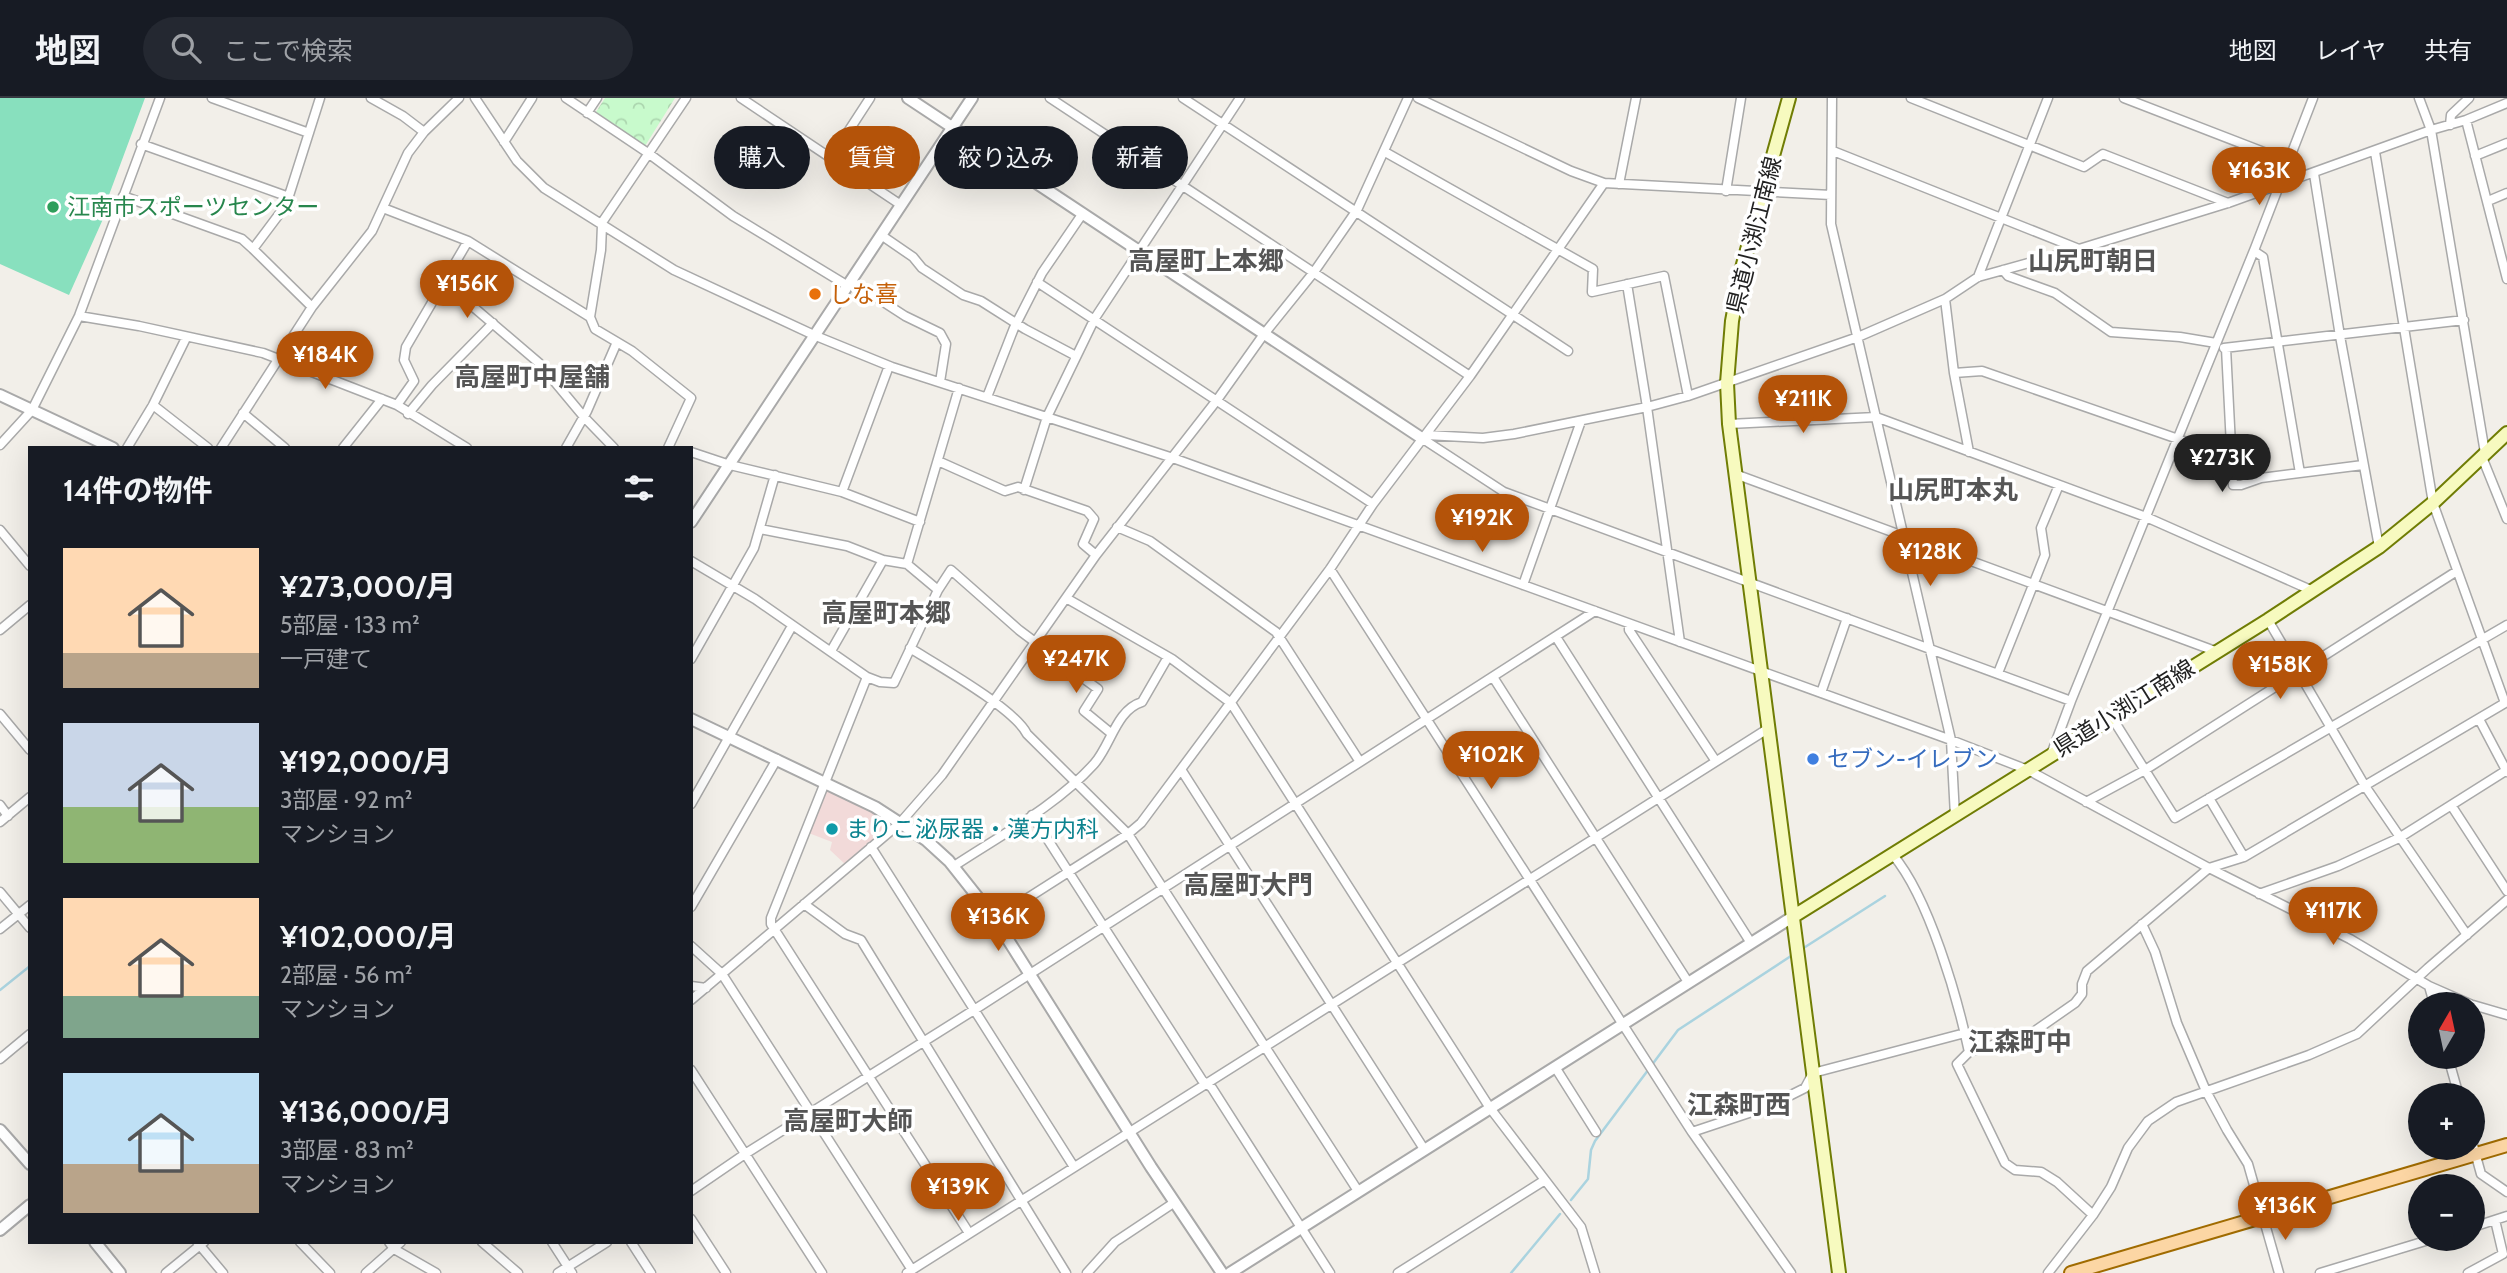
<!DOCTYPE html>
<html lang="ja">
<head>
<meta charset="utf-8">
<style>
	:root { --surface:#171b24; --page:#242831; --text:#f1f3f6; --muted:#9ea1a6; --line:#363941; --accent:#b45309 }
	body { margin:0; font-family:Cabin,"Noto Sans JP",sans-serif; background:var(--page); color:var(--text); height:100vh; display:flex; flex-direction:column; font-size:26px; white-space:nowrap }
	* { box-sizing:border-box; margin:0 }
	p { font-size:23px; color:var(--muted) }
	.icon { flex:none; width:38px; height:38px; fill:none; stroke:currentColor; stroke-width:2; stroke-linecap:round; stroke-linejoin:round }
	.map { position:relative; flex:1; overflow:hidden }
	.sheet { position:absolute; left:28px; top:348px; width:665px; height:798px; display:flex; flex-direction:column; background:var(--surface); border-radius:0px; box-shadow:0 7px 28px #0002 }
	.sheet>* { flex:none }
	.hud { position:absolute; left:714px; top:28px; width:665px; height:63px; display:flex; gap:14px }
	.needle { width:46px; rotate:9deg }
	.buttons { position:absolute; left:2408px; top:894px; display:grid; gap:14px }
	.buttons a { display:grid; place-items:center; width:77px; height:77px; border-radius:50%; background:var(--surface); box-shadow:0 7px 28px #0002; font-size:35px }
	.price { position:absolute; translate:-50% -60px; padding:0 16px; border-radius:24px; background:var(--accent); color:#fff; font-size:23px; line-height:46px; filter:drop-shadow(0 2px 4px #0008) }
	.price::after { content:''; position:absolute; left:50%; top:42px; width:21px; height:16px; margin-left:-10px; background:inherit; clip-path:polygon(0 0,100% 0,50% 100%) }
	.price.current { background:#222; color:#fff }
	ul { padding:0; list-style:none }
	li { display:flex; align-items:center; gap:21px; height:175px; padding:0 35px }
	li span { display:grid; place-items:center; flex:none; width:196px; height:140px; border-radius:0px; color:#555 }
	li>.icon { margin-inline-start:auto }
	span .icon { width:84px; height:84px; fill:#fffc; stroke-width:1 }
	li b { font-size:30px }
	h2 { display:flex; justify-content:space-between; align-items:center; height:84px; padding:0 35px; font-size:30px }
	.chip { padding:0 24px; border-radius:32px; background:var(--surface); box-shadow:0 7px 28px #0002; font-size:24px; line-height:63px }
	.chip.current { background:var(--accent); color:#fff }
	header { display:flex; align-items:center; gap:42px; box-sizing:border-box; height:98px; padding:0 35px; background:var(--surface); border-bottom:2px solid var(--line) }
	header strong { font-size:33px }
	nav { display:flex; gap:38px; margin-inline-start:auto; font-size:24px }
	.search { width:490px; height:63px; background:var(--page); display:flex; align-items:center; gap:18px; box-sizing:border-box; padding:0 24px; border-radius:38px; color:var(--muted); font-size:26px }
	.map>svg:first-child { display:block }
	.commercial { fill:#f2dad9 }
	.park { fill:url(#park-crowns) }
	.pitch { fill:#88e0be }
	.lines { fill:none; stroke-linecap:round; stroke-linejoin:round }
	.stream { stroke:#aad3df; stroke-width:2.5 }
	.minor-casing { stroke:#a9a9a9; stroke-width:11 }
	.tertiary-casing { stroke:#a9a9a9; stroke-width:14 }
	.secondary-casing { stroke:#707d05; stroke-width:16 }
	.primary-casing { stroke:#a06b00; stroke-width:16 }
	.minor { stroke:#fff; stroke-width:8 }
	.tertiary { stroke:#fff; stroke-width:10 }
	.secondary { stroke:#f7fabf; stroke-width:12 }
	.primary { stroke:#fcd6a4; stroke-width:12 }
	.leisure-dot { fill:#2e9e5b; stroke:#fff; stroke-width:2.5 }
	.food-dot { fill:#e8710a; stroke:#fff; stroke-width:2.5 }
	.shop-dot { fill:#3f7fe0; stroke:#fff; stroke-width:2.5 }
	.culture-dot { fill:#0f9aa8; stroke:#fff; stroke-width:2.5 }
	.labels { text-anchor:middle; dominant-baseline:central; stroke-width:7; stroke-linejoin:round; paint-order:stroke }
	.leisure-label { font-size:23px; fill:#27864d; stroke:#fff; text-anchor:start }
	.street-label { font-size:23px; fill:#222; stroke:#fff }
	.food-label { font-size:23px; fill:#c56008; stroke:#fff; text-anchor:start }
	.shop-label { font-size:23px; fill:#366cbe; stroke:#fff; text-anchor:start }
	.culture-label { font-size:23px; fill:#0d838f; stroke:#fff; text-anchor:start }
	.quarter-label { font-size:26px; font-weight:bold; fill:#555; stroke:#fff }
</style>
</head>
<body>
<header>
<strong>地図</strong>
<div class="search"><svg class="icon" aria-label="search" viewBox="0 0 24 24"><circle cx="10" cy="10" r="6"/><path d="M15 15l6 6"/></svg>ここで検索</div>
<nav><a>地図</a><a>レイヤ</a><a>共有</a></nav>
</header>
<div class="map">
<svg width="2507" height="1175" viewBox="0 0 2507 1175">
	<defs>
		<pattern id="park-crowns" width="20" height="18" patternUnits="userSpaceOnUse" patternTransform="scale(1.75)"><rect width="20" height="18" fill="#c8facc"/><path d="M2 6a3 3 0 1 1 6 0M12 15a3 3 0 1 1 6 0" fill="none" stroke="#acd6af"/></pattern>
	</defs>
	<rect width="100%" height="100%" fill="#f2efe9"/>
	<path class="commercial" d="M 825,686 L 897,724 L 846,767 L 830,752 L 832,744 L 806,734 Z"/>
	<path class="park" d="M 605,0 L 675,0 L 645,48 L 596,14 Z"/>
	<path class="pitch" d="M 0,0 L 145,0 L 109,97 L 103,121 L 69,197 L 0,166 Z"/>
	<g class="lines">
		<path class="stream" d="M 1802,851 L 1885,798
			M 0,892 L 30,868
			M 1571,1102 L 1588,1081 L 1591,1052 L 1595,1043 L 1678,932 L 1794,856
			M 1511,1175 L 1560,1116"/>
		<defs>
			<path id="minor" d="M 212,0 L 309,35
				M 371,0 L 403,18 L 424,34
				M 475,0 L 517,63 L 544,90 L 674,172 L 816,238 L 892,269 L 1170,359 L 1951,642 L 2028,672 L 2209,770 L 2350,841 L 2429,888 L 2434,906
				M 566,0 L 648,55 L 733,118 L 848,188
				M 741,0 L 901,107
				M 1050,0 L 1470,278
				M 1183,0 L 1568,253
				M 1418,0 L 1571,73 L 1604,85 L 1831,97
				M 1832,0 L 1831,126 L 1951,642 L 1955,718
				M 1911,0 L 2084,69 L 2103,56 L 2228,105
				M 2124,0 L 2287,63
				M 2419,0 L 2431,32 L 2485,355
				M 587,15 L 597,0
				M 2466,22 L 2507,181
				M 2450,27 L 2451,17 L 2469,0
				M 504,44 L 532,0
				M 141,46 L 289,99
				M 1833,53 L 2079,151
				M 1385,54 L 1593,171 L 1592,194 L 1664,178 L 1688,298
				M 2475,58 L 2507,45
				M 831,60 L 870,0
				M 2314,76 L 2340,238 L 2379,449
				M 1619,86 L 1636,0
				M 1726,93 L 1741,0
				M 123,98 L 242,141 L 253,151 L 286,107 L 320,0
				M 2488,103 L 2507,95
				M 383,110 L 468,143 L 590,219 L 595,231 L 632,253 L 691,300 L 668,350
				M 601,126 L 686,0
				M 881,137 L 913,159 L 922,170 L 963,197 L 981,203 L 1025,231 L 1076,258
				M 253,151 L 312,209
				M 2254,153 L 2263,159 L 2300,375
				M 2003,172 L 2008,178 L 2055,195 L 2111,234 L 2180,239 L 2216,245
				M 1978,179 L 2048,0
				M 851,183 L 905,218 L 940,235 L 946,246 L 940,284
				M 444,184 L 468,143
				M 1037,184 L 1373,406
				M 1627,186 L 1647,309 L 1680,544
				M 1945,201 L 1954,275 L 1969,354
				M 79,218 L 139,228 L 263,255 L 397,307 L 467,350
				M 590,219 L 601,152 L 602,127
				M 2224,250 L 2464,222
				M 2226,250 L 2233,387 L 2241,387 L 2261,380 L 2363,367
				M 1954,275 L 1982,273 L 2230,359
				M 987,299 L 1014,230 L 1042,175 L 1083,115
				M 153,307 L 208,350
				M 397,307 L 414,283 L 404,262 L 406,249 L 444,184 L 539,265 L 584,319 L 614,350
				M 243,315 L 285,350
				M 408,316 L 432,287 L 493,225
				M 1729,326 L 1876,319 L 2146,419 L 2313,493
				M 1426,337 L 1483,340 L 1514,336 L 1647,309 L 1688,298 L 1858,239 L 1945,201 L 1978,179 L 2079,151 L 2228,105 L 2431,32 L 2466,22 L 2507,5
				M 1423,341 L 1504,394 L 2071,603
				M 0,347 L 32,312 L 79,218 L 160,0
				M 127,350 L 153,307 L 186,240
				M 221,350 L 312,209 L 372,133 L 408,55 L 424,34 L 459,0
				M 343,350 L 382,301
				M 566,350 L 587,313 L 617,244
				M 691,354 L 730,367 L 842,394 L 920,424
				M 2482,359 L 2507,421
				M 938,363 L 1005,393 L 1018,389 L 1087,413 L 1094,421 L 1083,446 L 1096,457
				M 1735,376 L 2215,553
				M 1024,392 L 1047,319 L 1095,220 L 1240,0
				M 842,394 L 889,268
				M 1117,429 L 1150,443 L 1276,534 L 1360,664
				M 760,431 L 847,448 L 883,462 L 907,466 L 938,492
				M 0,432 L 30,468
				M 691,463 L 755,501 L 867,579 L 771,820 L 771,826 L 969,1135
				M 907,466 L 959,290
				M 1330,471 L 1692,1034 L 1791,1175
				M 1523,487 L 1581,323
				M 1066,500 L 1172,561 L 1231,605 L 1490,1010 L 1581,1129 L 1595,1175
				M 2268,522 L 2365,688 L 2467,837
				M 1629,526 L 1629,532 L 1715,662
				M 0,532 L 30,507
				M 1556,539 L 1751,845
				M 910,550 C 937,567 1014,610 1027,636 L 1128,736 L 1358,1093
				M 831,553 L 883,462
				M 691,561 L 754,450 L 775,377
				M 1998,575 L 2045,457 L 2041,430 L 2059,387
				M 867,579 L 880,584 L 894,585 L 938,492 L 951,472 L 1019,532 L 1035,544 L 1070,565 L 1076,575 L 1098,591 L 1084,613 L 1112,636
				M 1493,579 L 1688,884
				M 1821,595 L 1847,520
				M 0,616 L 30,652
				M 2111,618 L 2175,720 L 2507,527
				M 2479,621 L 2507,674
				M 2052,654 L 2071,603 L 2255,150 L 2313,0
				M 1182,673 L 1424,1051
				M 2209,700 L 2244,759
				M 2086,704 L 2145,672 L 2457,473
				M 691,706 L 792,528
				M 0,707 L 8,718
				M 2451,707 L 2507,793
				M 1032,717 L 1202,982 L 1212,990 L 1330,1175
				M 0,724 L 30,699
				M 871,749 L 1074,1069
				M 1893,757 C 1929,800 1957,898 1969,954
				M 954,768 C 1001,737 1056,708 1094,666 C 1111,647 1116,612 1142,604 L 1168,559
				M 0,794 L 30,830
				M 2259,796 L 2338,768 L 2399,740 L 2507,672
				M 804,806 L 845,836 L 861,842 L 1066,1175
				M 691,809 L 777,661
				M 995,821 L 1128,736 L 1141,725 L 1330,471 L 1373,406 L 1470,278 L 1604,85
				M 2142,826 L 2155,854 L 2177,925 L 2206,993 L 2227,1032 L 2248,1066 L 2279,1175
				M 0,831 L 30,807
				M 691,848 L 722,876 L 912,1172
				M 691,888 L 706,890
				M 2429,888 L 2470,906
				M 691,902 L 900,725 L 942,677 L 1096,457 L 1217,302 L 1264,236 L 1314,174 L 1357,112 L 1408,0
				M 2473,907 L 2507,917
				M 2448,959 L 2459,998
				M 0,961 L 30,936
				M 1555,969 L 1596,1034
				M 691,972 L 822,1175
				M 1692,1034 L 1767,1009 L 1805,990 L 1813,975 L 1965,935
				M 2473,1047 L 2481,1076 L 2507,1094
				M 691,1093 L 745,1056 L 974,912 L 1595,513
				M 2093,1117 L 2057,1084 L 2041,1074 L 2015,1072 L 2005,1065 L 1957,966 L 1969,954 L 2032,935 L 2075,905 L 2082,896 L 2082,886 L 2087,873 L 2209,770 L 2244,759 L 2505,605 L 2433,405 L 2375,54
				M 691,1121 L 726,1175
				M 2473,1129 L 2507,1118
				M 197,1144 L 223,1175
				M 300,1144 L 330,1175
				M 389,1144 L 394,1151 L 436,1175
				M 482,1144 L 518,1175
				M 552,1144 L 572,1175
				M 631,1144 L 651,1175
				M 166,1175 L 204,1144
				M 366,1175 L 401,1144
				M 558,1175 L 607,1144
				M 907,1175 L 1769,630
				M 1087,1175 L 1115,1144 L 1175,1104
				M 1398,1175 L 1545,1082
				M 2048,1175 L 2093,1117 L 2111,1089 L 2128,1050 L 2148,1023 L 2176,1004 L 2309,957 L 2357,936 L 2428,870 L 2507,802
				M 2320,1175 L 2432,1141
				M 2468,1175 L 2503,1156 L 2495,1122"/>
			<path id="tertiary" d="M 908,0 L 1423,341
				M 0,297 L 113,350
				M 691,424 L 972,0
				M 691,621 L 875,709 L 926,742 L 949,763 L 995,821 L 1151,1069 L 1222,1175
				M 0,1032 L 30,1066
				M 0,1132 L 30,1107
				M 95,1144 L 120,1175
				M 1230,1175 L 1794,818"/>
			<path id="secondary" d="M 1789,0 L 1742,170 L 1732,223 L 1727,285 L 1729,326 L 1839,1175
				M 1794,818 L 2268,522 L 2379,449 L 2433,405 L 2507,335"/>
			<path id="primary" d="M 2071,1175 L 2507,1047"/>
		</defs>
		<use href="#minor" class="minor-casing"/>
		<use href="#tertiary" class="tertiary-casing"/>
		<use href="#secondary" class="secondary-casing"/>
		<use href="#primary" class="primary-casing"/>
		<use href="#minor" class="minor"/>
		<use href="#tertiary" class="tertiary"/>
		<use href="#secondary" class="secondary"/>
		<use href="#primary" class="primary"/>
	</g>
	<circle class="leisure-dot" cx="53" cy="109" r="7"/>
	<circle class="food-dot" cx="815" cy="196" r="7"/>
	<circle class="shop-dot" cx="1813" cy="661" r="7"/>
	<circle class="culture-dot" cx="832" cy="731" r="7"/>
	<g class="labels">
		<g class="leisure-label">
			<text x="67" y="109">江南市スポーツセンター</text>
		</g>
		<g class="street-label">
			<text transform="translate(1754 137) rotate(-76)">県道小渕江南線</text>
			<text transform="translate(2124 610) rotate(-32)">県道小渕江南線</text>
		</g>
		<g class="food-label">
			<text x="829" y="196">しな喜</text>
		</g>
		<g class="shop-label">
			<text x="1827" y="661">セブン-イレブン</text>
		</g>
		<g class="culture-label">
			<text x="846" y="731">まりこ泌尿器・漢方内科</text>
		</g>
		<g class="quarter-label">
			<text x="1206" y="163">高屋町上本郷</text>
			<text x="2093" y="163">山尻町朝日</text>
			<text x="532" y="279">高屋町中屋舗</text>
			<text x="1953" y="392">山尻町本丸</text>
			<text x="886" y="515">高屋町本郷</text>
			<text x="1248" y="787">高屋町大門</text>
			<text x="2020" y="944">江森町中</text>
			<text x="1739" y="1007">江森町西</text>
			<text x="848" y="1023">高屋町大師</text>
		</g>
	</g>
</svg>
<div class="buttons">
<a><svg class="needle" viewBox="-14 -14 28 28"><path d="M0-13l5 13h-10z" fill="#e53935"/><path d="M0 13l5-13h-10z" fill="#9ea1a6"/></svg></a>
<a>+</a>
<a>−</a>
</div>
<b class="price" style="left:2259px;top:109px">¥163K</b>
<b class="price" style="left:467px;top:222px">¥156K</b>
<b class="price" style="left:325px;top:293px">¥184K</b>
<b class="price" style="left:1803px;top:337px">¥211K</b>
<b class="price current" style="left:2222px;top:396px">¥273K</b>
<b class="price" style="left:1482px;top:456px">¥192K</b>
<b class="price" style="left:1930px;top:490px">¥128K</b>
<b class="price" style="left:1076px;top:597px">¥247K</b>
<b class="price" style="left:2280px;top:603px">¥158K</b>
<b class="price" style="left:1491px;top:693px">¥102K</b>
<b class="price" style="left:2333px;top:849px">¥117K</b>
<b class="price" style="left:998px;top:855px">¥136K</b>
<b class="price" style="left:958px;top:1125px">¥139K</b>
<b class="price" style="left:2285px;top:1144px">¥136K</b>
<div class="hud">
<a class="chip">購入</a>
<a class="chip current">賃貸</a>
<a class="chip">絞り込み</a>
<a class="chip">新着</a>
</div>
<section class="sheet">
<h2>14件の物件<svg class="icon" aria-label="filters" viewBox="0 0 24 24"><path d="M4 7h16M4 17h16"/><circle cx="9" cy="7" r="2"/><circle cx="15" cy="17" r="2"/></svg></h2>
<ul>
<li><span style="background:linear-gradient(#ffd9b3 75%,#b9a48a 0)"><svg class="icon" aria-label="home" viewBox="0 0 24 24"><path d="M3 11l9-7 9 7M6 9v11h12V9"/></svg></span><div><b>¥273,000/月</b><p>5部屋 · 133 m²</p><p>一戸建て</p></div></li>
<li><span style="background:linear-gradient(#c9d6e8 60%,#8fb573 0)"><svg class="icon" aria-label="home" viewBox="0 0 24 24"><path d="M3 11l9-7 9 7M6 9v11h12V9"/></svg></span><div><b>¥192,000/月</b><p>3部屋 · 92 m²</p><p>マンション</p></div></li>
<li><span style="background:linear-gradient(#ffd9b3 70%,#7fa58c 0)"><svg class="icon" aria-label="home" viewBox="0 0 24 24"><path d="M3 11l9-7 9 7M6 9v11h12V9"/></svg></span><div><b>¥102,000/月</b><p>2部屋 · 56 m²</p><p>マンション</p></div></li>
<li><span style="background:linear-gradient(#bfe0f5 65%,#b9a48a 0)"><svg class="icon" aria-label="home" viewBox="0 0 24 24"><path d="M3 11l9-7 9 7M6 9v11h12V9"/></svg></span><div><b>¥136,000/月</b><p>3部屋 · 83 m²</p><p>マンション</p></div></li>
</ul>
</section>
</div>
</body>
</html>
